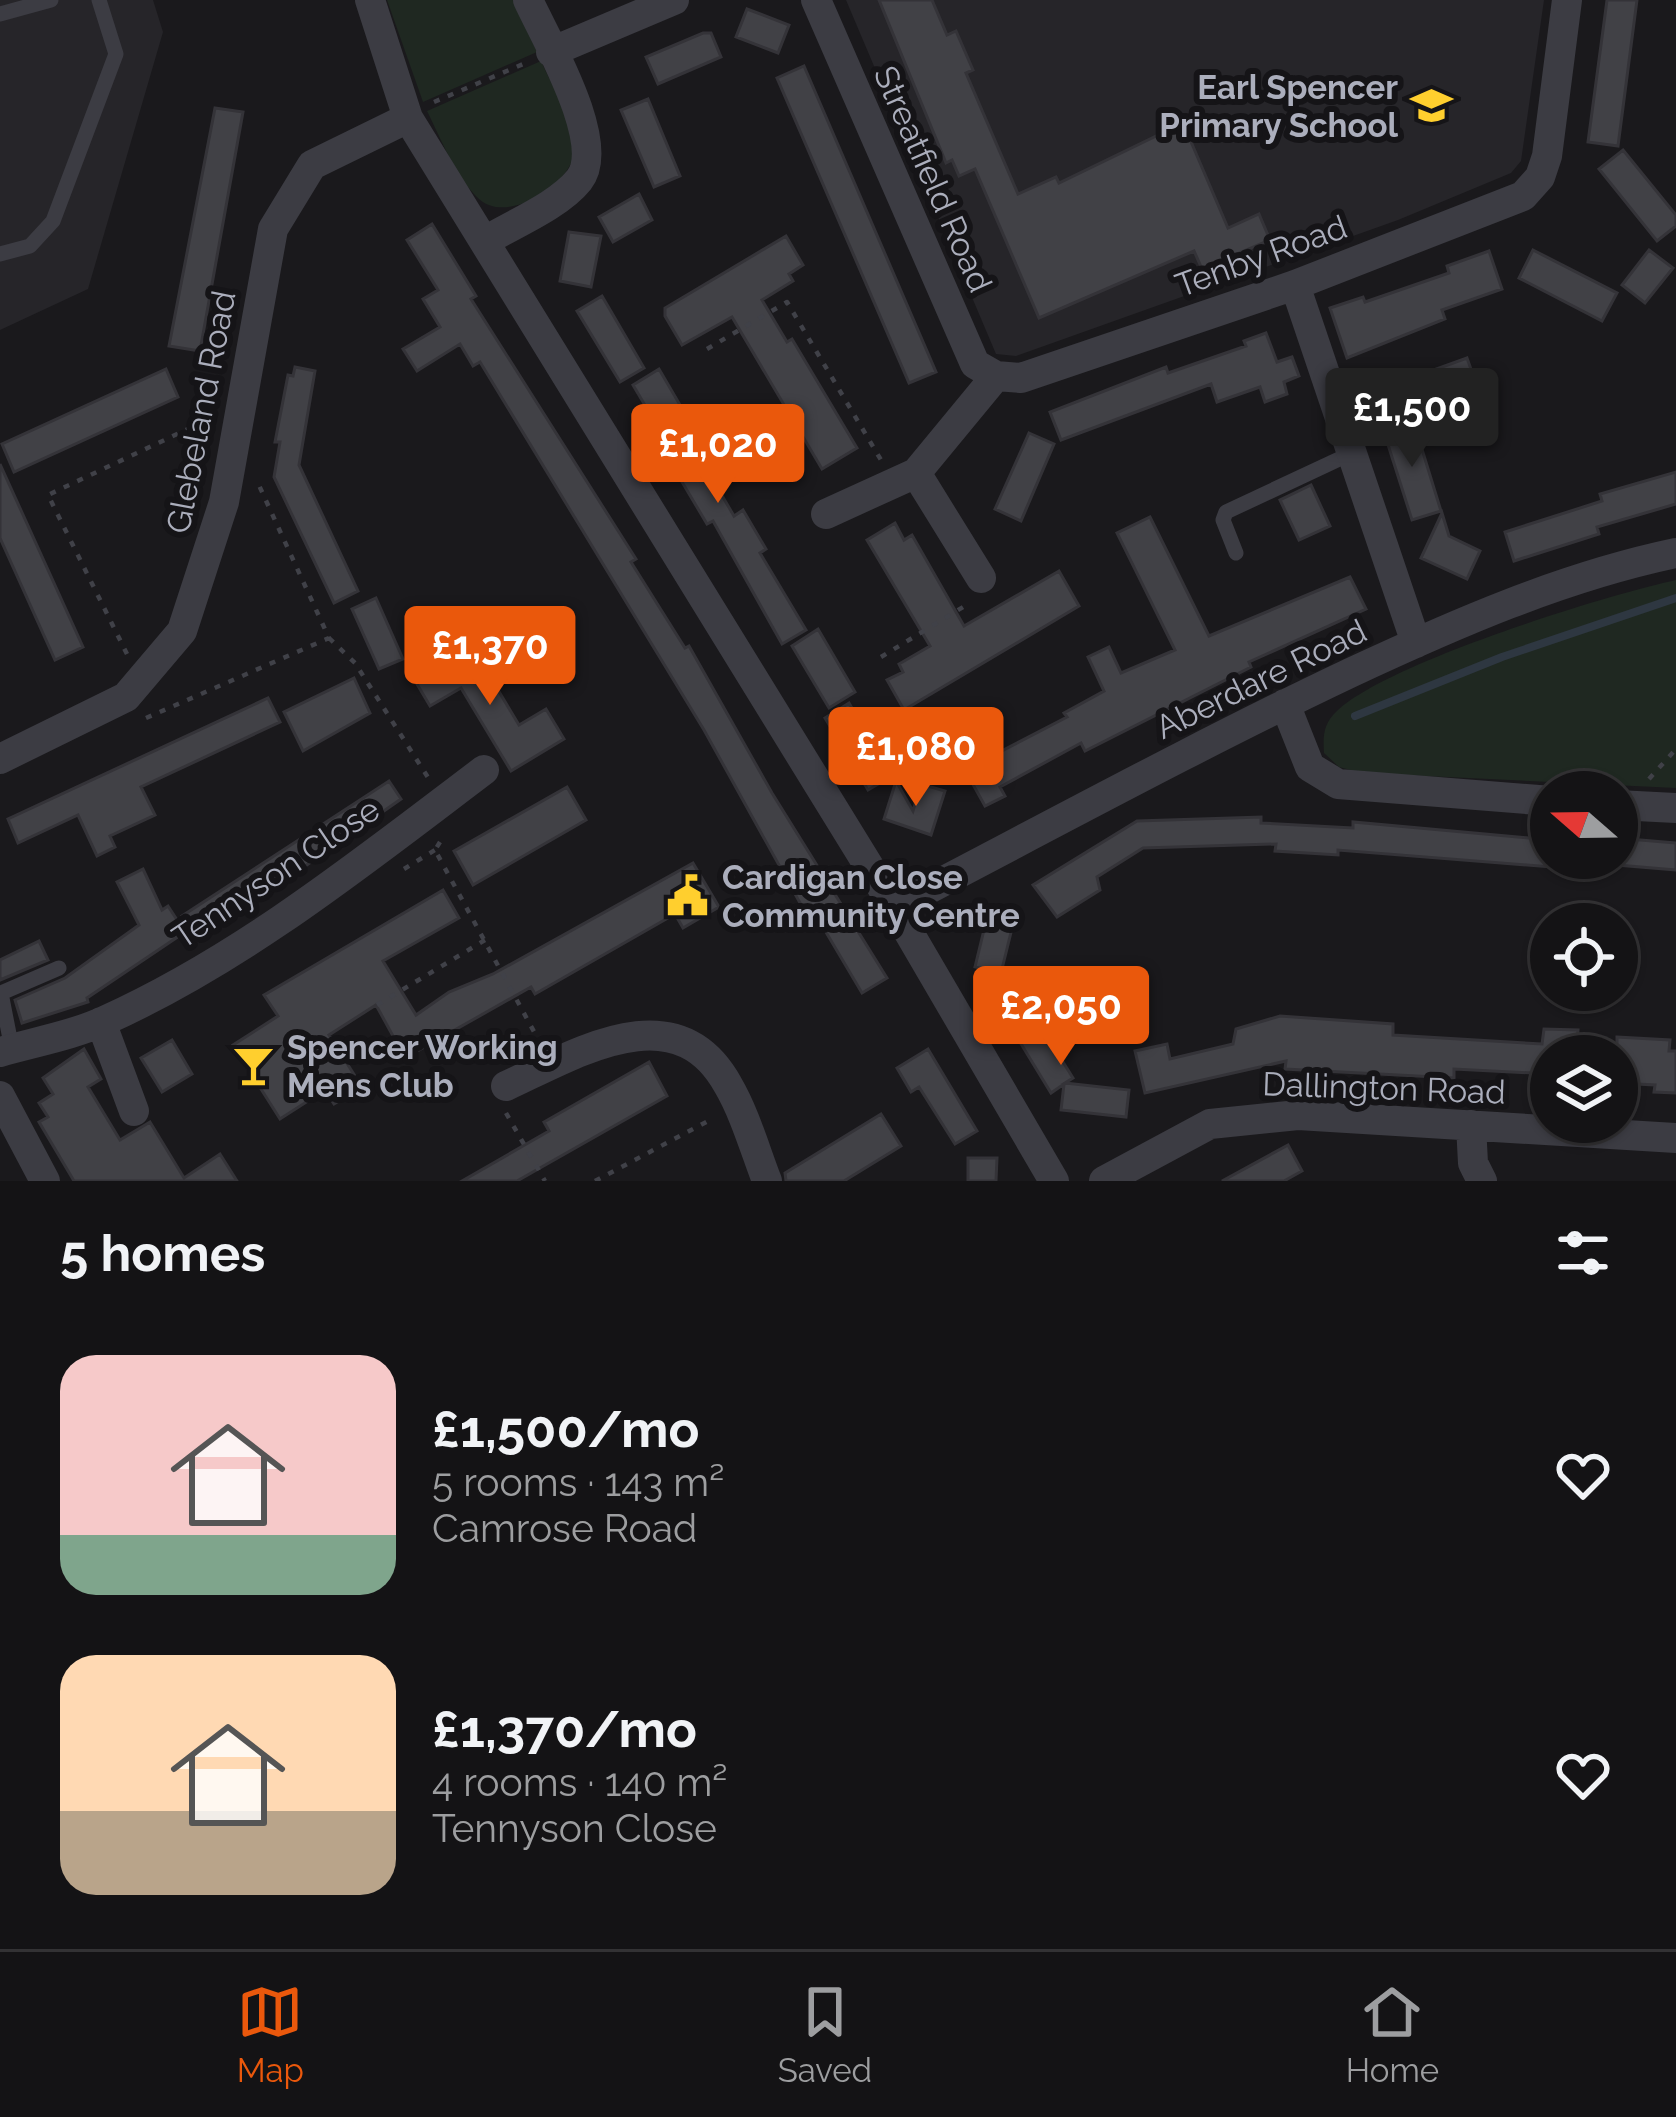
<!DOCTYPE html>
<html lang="en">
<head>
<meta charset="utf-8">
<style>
	:root { --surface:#141315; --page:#212022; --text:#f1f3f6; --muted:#9d9ea0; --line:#333234; --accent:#ea580c }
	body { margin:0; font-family:Raleway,sans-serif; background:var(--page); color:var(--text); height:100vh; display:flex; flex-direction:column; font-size:45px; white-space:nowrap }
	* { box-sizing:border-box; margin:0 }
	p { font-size:39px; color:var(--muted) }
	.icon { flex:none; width:66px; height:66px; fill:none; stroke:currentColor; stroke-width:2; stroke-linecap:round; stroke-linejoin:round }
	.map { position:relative; height:1181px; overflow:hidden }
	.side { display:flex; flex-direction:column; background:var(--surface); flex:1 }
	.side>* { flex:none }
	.needle { width:78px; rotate:290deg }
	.fabs { position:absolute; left:1530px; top:771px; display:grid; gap:24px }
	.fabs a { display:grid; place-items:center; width:108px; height:108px; border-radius:50%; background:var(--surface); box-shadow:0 3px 9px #0004,0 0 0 3px var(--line); font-size:60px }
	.price { position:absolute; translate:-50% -102px; padding:0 27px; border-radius:12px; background:var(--accent); color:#fff; font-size:39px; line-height:78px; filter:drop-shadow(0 3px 6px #0008) }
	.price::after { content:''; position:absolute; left:50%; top:72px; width:36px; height:27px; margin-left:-18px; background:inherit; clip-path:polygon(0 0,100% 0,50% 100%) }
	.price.on { background:#222; color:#fff }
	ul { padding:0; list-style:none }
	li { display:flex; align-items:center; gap:36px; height:300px; padding:0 60px }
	li span { display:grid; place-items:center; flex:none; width:336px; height:240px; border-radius:36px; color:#555 }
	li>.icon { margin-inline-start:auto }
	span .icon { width:144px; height:144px; fill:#fffc; stroke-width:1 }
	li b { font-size:51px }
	h2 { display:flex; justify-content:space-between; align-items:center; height:144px; padding:0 60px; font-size:51px }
	.menu { display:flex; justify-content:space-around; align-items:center; height:168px; border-top:3px solid var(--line); background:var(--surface); font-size:33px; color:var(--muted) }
	.menu a { display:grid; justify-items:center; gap:6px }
	.menu .on { color:var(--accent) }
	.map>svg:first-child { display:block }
	.built { fill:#262529 }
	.green { fill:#1f2821 }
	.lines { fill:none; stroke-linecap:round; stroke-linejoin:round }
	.stream { stroke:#2e3741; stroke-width:8 }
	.building { fill:#414146; stroke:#343338; stroke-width:3 }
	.path { stroke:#404148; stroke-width:4.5; stroke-dasharray:6 9; stroke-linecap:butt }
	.service { stroke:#3c3c43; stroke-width:15 }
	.minor { stroke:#3c3c43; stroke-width:30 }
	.labels { text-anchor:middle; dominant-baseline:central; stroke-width:12; stroke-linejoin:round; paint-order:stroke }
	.poi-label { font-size:33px; font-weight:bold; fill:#abaebc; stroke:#151417; text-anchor:start }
	.street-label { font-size:33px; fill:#abaebc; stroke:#151417 }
</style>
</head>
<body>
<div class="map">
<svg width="1676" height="1181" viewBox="0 0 1676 1181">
	<rect width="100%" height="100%" fill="#1a191c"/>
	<path class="built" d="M 0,0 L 153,0 L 163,32 L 88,289 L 0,330 Z
		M 846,0 L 1544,0 L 1521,161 L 1511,173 L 1398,220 L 1016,356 L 996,354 Z"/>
	<path class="green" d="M 387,0 L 514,0 L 537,52 L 423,102 Z
		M 541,61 C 552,86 574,120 575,147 C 576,182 508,226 479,199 C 456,178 441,139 427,111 Z
		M 1676,580 L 1676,788 L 1362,773 L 1339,767 L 1324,753 C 1323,736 1323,724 1337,711 C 1387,663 1603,596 1676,580 Z"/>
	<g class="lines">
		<path class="stream" d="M 1355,716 L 1502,657 L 1676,598"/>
	</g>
	<path class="building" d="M 879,0 L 932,0 L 947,35 L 956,31 L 973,70 L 966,73 L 1018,194 L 1056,177 L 1059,183 L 1183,123 L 1228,228 L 1259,214 L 1270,240 L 1202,269 L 1194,251 L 1039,318 L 975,169 L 959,176 L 952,160 L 946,163 Z
		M 1607,0 L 1637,0 L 1618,146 L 1588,142 Z
		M 747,9 L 789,25 L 778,53 L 736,37 Z
		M 703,33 L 711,33 L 721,57 L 658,84 L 646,57 Z
		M 804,66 L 936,372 L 909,383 L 777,78 Z
		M 648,99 L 680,176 L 654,187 L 621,110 Z
		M 215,108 L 243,112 L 200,351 L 169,346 Z
		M 1623,150 L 1676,215 L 1676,226 L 1657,241 L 1599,169 Z
		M 639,194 L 652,220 L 613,242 L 599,217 Z
		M 432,224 L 476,296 L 471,299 L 636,559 L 631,562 L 685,648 L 689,646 L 772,793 L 887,978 L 862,993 L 817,917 L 810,921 L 704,730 L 480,362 L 473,366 L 460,344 L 417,371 L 403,349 L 440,327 L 423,299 L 438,290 L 407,240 Z
		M 569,232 L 601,236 L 591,287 L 560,281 Z
		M 786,236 L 803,265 L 789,274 L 793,281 L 762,300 L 787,342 L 792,339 L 857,448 L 822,469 L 732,317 L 682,345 L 665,316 L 665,308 Z
		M 1533,250 L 1617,293 L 1602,321 L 1519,278 Z
		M 1649,250 L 1673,268 L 1645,303 L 1622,285 Z
		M 1489,251 L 1502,289 L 1442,310 L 1445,319 L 1347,358 L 1330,308 L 1363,297 L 1365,302 L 1449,273 L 1447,266 Z
		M 602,296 L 644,368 L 620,382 L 577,311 Z
		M 1266,333 L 1277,362 L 1292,357 L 1299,376 L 1284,382 L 1287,394 L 1265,402 L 1260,387 L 1217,402 L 1211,384 L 1061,440 L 1050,412 L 1166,367 L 1168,373 L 1246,346 L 1244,341 Z
		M 1467,358 L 1477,386 L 1441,399 L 1431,371 Z
		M 295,367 L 315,371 L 299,465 L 358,591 L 334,603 L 274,477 L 280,442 L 275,442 L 288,375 L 293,376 Z
		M 166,369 L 178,397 L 14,472 L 2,444 Z
		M 659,369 L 694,429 L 686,434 L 734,516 L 743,510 L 766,549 L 760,553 L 806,630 L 782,644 L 713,521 L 707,524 L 666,455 L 672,451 L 633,385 Z
		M 1413,420 L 1441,511 L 1412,520 L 1383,429 Z
		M 1029,433 L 1054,444 L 1021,521 L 995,509 Z
		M 0,464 L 83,647 L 55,660 L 0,538 Z
		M 1676,472 L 1676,504 L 1597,527 L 1599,534 L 1514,561 L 1505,532 L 1602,501 L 1600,494 Z
		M 1311,485 L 1330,526 L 1299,540 L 1280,500 Z
		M 1442,513 L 1449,536 L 1480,551 L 1467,579 L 1421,558 Z
		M 1150,517 L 1209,636 L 1350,577 L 1366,609 L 1249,662 L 1251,667 L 1085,751 L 1081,743 L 1000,787 L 1005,796 L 985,806 L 965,770 L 1067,717 L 1064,713 L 1104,691 L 1088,657 L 1109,647 L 1121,673 L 1175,650 L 1117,533 Z
		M 895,523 L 904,540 L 912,535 L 964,626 L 1059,571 L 1079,606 L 904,710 L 887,680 L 903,672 L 899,664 L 930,646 L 867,540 Z
		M 376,598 L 403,659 L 379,669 L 352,609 Z
		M 818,629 L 855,692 L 829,708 L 792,646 Z
		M 471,645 L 519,725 L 546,709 L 564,739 L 511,771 L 461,688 L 430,706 L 414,679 Z
		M 354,678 L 370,713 L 303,751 L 284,712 Z
		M 268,698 L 280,722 L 141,787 L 155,815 L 110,836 L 115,847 L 97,856 L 78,815 L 18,843 L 8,819 Z
		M 849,703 L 892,776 L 868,790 L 825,718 Z
		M 389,781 L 401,799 L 198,941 L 182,916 Z
		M 896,781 L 913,811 L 921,784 L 945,791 L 931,835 L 884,819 Z
		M 567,787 L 586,820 L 473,885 L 454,851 Z
		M 1261,817 L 1261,823 L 1353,828 L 1353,822 L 1551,840 L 1551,867 L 1338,850 L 1338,855 L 1275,851 L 1276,844 L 1143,848 L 1097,877 L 1100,890 L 1057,917 L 1033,885 L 1137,821 Z
		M 1617,838 L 1676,843 L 1676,870 L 1617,865 Z
		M 693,863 L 719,907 L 683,928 L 675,914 L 535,994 L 531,987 L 405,1058 L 376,1005 L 329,1035 L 362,1087 L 334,1104 L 325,1090 L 280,1119 L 233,1045 L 278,1016 L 264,995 L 443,890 L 459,918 L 383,961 L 416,1015 L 449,992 L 493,974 Z
		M 143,869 L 162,910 L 168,906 L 185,932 L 87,998 L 88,1002 L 22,1023 L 15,1000 L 65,978 L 139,925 L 117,882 Z
		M 990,905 L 1016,912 L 1001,973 L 975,967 Z
		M 39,941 L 48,960 L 0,980 L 0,960 Z
		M 1023,998 L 1073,1078 L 1065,1083 L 1129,1090 L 1126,1117 L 1061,1110 L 1064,1084 L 1051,1093 L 1001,1011 Z
		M 1280,1016 L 1393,1024 L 1393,1035 L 1542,1044 L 1544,1029 L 1578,1030 L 1576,1056 L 1551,1056 L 1551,1074 L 1454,1069 L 1454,1078 L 1285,1069 L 1286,1061 L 1145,1093 L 1135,1051 L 1167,1044 L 1170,1059 L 1233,1044 L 1236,1029 Z
		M 1617,1037 L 1670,1040 L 1669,1051 L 1676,1051 L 1676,1093 L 1654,1092 L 1655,1085 L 1617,1083 Z
		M 172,1040 L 192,1074 L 162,1092 L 141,1058 Z
		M 84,1049 L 101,1079 L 88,1087 L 120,1140 L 150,1122 L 184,1178 L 220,1154 L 237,1181 L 74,1181 L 39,1122 L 48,1117 L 39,1103 L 53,1094 L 43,1078 Z
		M 928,1049 L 977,1131 L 955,1144 L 919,1087 L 911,1092 L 897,1068 Z
		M 649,1062 L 667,1096 L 517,1181 L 462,1181 L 549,1131 L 544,1122 Z
		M 881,1114 L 901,1146 L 844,1181 L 786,1181 L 785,1173 Z
		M 1288,1145 L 1302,1171 L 1284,1181 L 1222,1181 Z
		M 968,1158 L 997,1158 L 996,1181 L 968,1181 Z"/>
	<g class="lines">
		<path class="path" d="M 434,102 L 528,62
			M 707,349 L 787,302 L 881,460
			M 329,638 L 355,663 L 429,779
			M 127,654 L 48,495 L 209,419
			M 881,657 L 968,604
			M 146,718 L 329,638 L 257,481
			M 1649,779 L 1676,749
			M 440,842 L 435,850 L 538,1039
			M 404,869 L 435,850
			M 377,1005 L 485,940
			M 506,1113 L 545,1181
			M 595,1181 L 712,1119"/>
		<path class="service" d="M 0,14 L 51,0
			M 0,254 L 30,246 L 53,221 L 116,54 L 99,0
			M 1236,553 L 1223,520 L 1226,512 L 1352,453
			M 12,1049 L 1,993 L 59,968"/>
		<path class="minor" d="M 370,0 L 408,118 L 894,907 L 1054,1181
			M 816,0 L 975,364 L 996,376 L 1021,378 L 1295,285 L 1523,196 L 1540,177 L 1547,156 L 1567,0
			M 551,52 L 674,0
			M 485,241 C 513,224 558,206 579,180 C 608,144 546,39 528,0
			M 1295,285 L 1416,643
			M 916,473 L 981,578
			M 826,514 L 916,473 L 996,376
			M 1285,704 L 1310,767 L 1338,784 L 1551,801
			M 0,759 L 126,697 L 182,631 L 224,502 L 273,229 L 312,165 L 408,118
			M 1617,805 L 1676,808
			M 894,907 C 1046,828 1196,746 1350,673 C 1455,624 1562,577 1676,553
			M 101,1022 L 134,1111
			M 0,1052 C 35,1042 74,1035 106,1020 C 243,958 365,860 484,770
			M 506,1086 C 576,1054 676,991 728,1085 C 745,1114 755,1150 767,1181
			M 0,1096 L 45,1181
			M 1471,1125 L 1473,1163 L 1482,1181
			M 1104,1181 L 1210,1124 L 1298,1115 L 1676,1138"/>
	</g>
	<defs>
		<symbol id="school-bare" viewBox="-9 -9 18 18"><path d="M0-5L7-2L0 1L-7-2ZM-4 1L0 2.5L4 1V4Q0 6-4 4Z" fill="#ffcf2e" stroke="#151417" stroke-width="2.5" paint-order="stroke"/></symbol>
		<symbol id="civic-bare" viewBox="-9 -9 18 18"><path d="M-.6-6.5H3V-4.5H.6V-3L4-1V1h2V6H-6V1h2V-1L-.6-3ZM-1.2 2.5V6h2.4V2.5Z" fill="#ffcf2e" stroke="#151417" stroke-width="2.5" paint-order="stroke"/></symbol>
		<symbol id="bar-bare" viewBox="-9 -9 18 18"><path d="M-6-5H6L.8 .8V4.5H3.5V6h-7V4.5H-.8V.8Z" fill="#ffcf2e" stroke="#151417" stroke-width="2.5" paint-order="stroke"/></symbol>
	</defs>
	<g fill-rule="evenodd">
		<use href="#school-bare" x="1402" y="76" width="59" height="59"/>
		<use href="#civic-bare" x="658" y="866" width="59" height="59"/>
		<use href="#bar-bare" x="224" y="1036" width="59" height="59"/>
	</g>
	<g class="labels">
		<g class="poi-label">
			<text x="1398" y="87" text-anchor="end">Earl Spencer<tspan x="1398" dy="38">Primary School</tspan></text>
			<text x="722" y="877">Cardigan Close<tspan x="722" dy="38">Community Centre</tspan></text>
			<text x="287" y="1047">Spencer Working<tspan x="287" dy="38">Mens Club</tspan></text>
		</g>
		<g class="street-label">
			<text transform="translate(933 179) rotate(66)">Streatfield Road</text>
			<text transform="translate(1261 256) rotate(-20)">Tenby Road</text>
			<text transform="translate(201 412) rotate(-79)">Glebeland Road</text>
			<text transform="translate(1261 679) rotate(-26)">Aberdare Road</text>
			<text transform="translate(276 873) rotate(-34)">Tennyson Close</text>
			<text transform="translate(1384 1088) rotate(2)">Dallington Road</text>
		</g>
	</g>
</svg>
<div class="fabs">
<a><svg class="needle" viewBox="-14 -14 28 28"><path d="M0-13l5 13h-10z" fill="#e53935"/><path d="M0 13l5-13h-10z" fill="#9d9ea0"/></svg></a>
<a><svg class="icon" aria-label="locate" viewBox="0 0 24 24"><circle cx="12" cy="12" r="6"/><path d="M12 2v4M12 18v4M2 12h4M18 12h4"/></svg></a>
<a><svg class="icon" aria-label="layers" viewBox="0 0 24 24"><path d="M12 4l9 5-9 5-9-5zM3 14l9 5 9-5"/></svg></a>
</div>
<b class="price on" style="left:1412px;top:470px">£1,500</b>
<b class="price" style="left:718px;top:506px">£1,020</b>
<b class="price" style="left:490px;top:708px">£1,370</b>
<b class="price" style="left:916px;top:809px">£1,080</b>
<b class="price" style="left:1061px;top:1068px">£2,050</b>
</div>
<section class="side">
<h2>5 homes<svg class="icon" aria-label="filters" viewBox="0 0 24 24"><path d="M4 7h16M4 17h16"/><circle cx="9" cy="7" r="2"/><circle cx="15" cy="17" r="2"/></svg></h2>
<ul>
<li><span style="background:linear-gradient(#f6c9c9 75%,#7fa58c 0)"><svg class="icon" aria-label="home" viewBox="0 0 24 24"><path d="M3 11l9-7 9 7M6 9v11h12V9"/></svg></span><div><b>£1,500/mo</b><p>5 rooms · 143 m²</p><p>Camrose Road</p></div><svg class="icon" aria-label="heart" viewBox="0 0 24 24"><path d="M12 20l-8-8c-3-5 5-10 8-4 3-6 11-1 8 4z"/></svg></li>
<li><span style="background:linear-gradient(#ffd9b3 65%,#b9a48a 0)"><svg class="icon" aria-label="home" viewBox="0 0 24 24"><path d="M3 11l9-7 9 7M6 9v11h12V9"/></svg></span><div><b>£1,370/mo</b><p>4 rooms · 140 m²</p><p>Tennyson Close</p></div><svg class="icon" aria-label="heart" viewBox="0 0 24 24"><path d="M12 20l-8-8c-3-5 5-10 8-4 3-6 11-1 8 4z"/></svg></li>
</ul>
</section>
<nav class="menu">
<a class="on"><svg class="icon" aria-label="map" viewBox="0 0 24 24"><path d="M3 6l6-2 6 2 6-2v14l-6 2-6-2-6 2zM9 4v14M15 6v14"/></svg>Map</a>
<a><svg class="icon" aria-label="saved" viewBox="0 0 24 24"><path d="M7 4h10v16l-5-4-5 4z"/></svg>Saved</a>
<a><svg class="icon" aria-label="home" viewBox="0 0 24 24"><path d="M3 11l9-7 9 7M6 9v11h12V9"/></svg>Home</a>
</nav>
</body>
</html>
